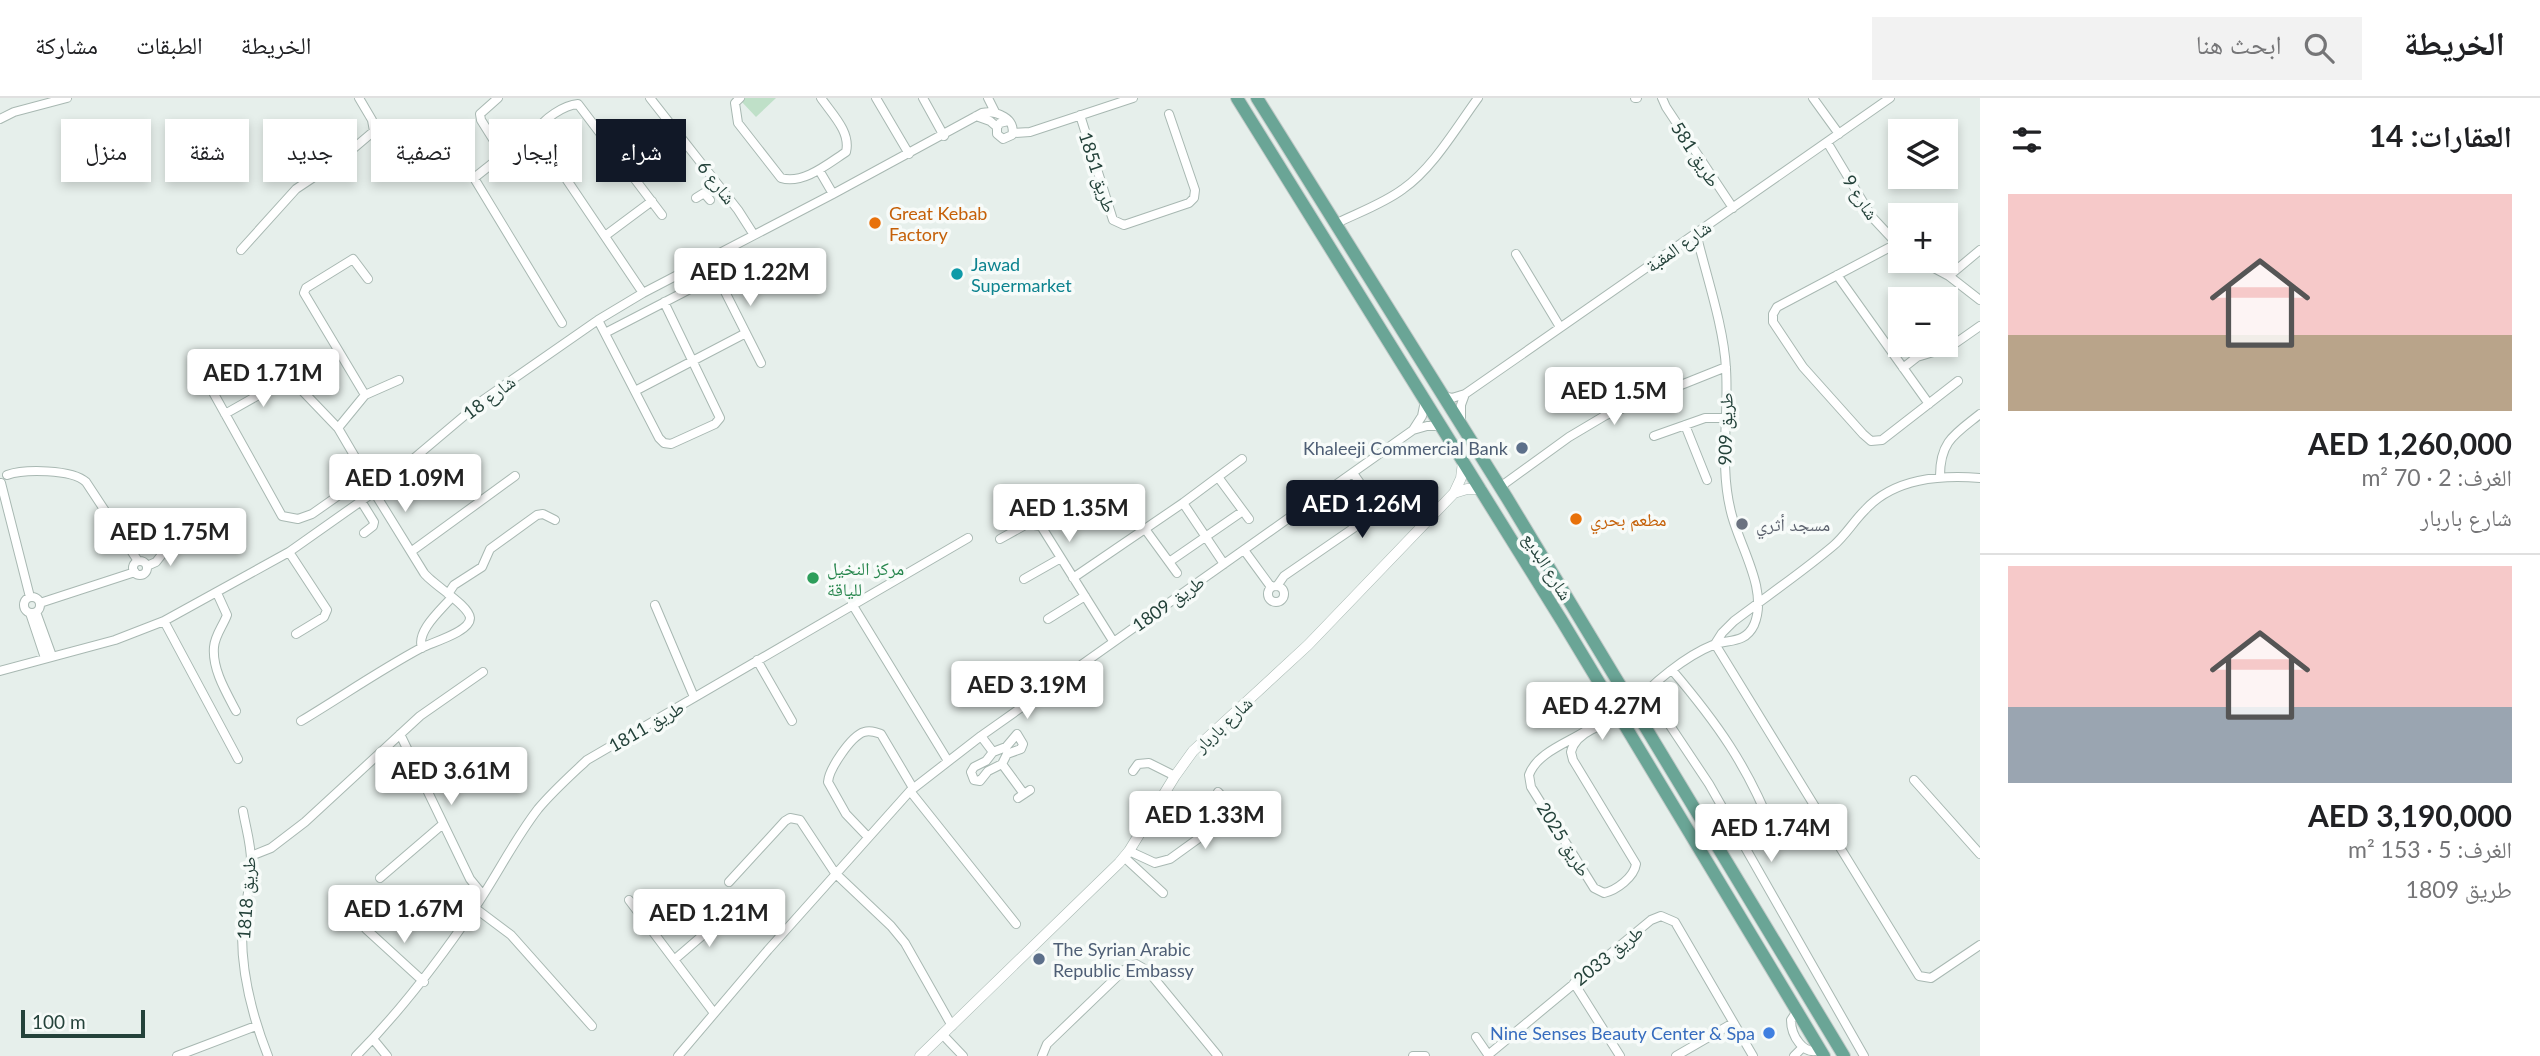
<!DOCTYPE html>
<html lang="ar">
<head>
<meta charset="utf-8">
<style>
	:root { --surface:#fff; --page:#f2f2f2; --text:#202124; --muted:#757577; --line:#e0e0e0; --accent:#111827 }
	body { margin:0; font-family:Lato,"Noto Naskh Arabic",sans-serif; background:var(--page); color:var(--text); direction:rtl; height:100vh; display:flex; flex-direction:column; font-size:26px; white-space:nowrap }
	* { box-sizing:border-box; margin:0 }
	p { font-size:23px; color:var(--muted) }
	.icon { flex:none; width:38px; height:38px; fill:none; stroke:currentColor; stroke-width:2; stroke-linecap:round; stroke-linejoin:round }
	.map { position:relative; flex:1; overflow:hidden; direction:ltr }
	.panel { display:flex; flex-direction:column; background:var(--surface); width:560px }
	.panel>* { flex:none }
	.top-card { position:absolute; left:21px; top:21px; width:665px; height:63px; direction:rtl; display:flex; gap:14px }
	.controls { position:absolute; left:1888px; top:21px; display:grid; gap:14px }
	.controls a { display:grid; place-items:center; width:70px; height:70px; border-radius:0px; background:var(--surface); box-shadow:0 4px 10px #0003; font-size:35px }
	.scale { position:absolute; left:21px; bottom:18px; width:124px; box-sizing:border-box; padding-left:7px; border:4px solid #24423a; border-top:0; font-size:19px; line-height:24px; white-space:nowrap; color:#24423a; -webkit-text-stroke:5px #f7fbf9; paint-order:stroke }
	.price { position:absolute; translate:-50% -60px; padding:0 16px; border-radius:7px; background:#fff; color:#222; font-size:23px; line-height:46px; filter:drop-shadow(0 2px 4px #0008) }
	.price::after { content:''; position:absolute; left:50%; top:42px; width:21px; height:16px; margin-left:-10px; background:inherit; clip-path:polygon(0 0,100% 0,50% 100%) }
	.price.active { background:var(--accent); color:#fff }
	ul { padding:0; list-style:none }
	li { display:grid; align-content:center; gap:14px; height:371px; padding:0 28px }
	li+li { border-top:2px solid var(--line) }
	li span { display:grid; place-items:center; height:217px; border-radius:0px; color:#555 }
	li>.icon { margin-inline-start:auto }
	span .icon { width:126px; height:126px; fill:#fffc; stroke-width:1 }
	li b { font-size:30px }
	h2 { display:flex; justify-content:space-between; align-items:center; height:84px; padding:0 28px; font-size:30px }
	.chip { padding:0 24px; border-radius:0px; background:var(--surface); box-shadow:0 4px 10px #0003; font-size:24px; line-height:63px }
	.chip.active { background:var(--accent); color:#fff }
	header { display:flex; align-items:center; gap:42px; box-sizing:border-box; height:98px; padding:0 35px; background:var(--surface); border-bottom:2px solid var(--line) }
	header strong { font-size:33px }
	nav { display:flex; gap:38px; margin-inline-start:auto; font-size:24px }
	.search { width:490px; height:63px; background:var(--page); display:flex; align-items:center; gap:18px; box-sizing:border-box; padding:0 24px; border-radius:0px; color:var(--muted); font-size:26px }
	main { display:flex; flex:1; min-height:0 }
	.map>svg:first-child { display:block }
	.green { fill:#bfe0c8 }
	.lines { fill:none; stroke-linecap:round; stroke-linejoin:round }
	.minor-casing { stroke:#a8b8b2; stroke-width:10 }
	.tertiary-casing { stroke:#a8b8b2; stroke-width:11 }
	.primary-casing { stroke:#c2cac8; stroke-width:14 }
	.minor { stroke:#fff; stroke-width:8 }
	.tertiary { stroke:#fff; stroke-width:10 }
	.primary { stroke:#6aa596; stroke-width:12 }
	.food-dot { fill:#e8710a; stroke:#f7fbf9; stroke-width:2.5 }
	.culture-dot { fill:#0f9aa8; stroke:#f7fbf9; stroke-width:2.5 }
	.service-dot { fill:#5c6f8a; stroke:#f7fbf9; stroke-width:2.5 }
	.worship-dot { fill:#6b7280; stroke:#f7fbf9; stroke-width:2.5 }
	.leisure-dot { fill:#2e9e5b; stroke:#f7fbf9; stroke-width:2.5 }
	.shop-dot { fill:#3f7fe0; stroke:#f7fbf9; stroke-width:2.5 }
	.labels { text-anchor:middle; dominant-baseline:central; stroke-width:7; stroke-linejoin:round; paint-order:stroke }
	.street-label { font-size:18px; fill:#24423a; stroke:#f7fbf9 }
	.food-label { font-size:18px; fill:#c56008; stroke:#f7fbf9; text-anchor:start }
	.culture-label { font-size:18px; fill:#0d838f; stroke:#f7fbf9; text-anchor:start }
	.service-label { font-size:18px; fill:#4e5e75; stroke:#f7fbf9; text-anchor:end }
	.worship-label { font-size:18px; fill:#5b616d; stroke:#f7fbf9; text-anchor:start }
	.leisure-label { font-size:18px; fill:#27864d; stroke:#f7fbf9; text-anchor:start }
	.shop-label { font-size:18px; fill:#366cbe; stroke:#f7fbf9; text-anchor:end }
</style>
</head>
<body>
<header>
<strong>الخريطة</strong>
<div class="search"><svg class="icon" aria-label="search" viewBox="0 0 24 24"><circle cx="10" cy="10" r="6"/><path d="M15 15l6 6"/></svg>ابحث هنا</div>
<nav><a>الخريطة</a><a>الطبقات</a><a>مشاركة</a></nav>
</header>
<main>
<section class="panel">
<h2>العقارات: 14<svg class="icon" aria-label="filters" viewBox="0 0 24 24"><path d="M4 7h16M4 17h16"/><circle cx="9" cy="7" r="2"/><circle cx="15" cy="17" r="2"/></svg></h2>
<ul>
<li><span style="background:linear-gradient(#f6c9c9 65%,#b9a48a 0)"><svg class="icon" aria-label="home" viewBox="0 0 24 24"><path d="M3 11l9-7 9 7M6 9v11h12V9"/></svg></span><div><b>AED 1,260,000</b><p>الغرف: 2 · 70 m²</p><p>شارع باربار</p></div></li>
<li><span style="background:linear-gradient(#f6c9c9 65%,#9aa5b1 0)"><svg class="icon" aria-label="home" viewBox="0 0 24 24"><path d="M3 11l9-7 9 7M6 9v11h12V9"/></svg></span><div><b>AED 3,190,000</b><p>الغرف: 5 · 153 m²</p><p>طريق 1809</p></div></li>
</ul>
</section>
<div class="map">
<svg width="1980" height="958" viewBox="0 0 1980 958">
	<rect width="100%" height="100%" fill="#e6efeb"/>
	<path class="green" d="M 745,0 L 776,0 L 756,19 L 741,3 Z"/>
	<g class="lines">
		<defs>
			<path id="minor" d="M 498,0 L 480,16 L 481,22 L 503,57 L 474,80 L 562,225
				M 650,0 L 738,112 L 754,137
				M 740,0 L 735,5 L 738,25 L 781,80 C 803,87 829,65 846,54 C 851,34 832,16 821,0
				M 876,0 L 909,56
				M 923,0 L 944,38
				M 988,0 L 995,14
				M 1635,0 L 1637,0
				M 1662,0 L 1666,9 L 1733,110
				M 1813,0 L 1839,36
				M 1080,17 L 1113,122 L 1124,127 L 1189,105 L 1194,100 L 1195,92 L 1169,16
				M 976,18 L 990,23 L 997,29
				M 0,21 L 14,14 L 67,0
				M 1014,35 L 1030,34 L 1133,0
				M 1827,44 L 1872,119 L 1900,149
				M 819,72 L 833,96
				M 696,100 L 704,95 L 710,102
				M 1335,126 C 1357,115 1383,106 1403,91 C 1433,70 1456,30 1478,0
				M 605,138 L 652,103
				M 1896,146 L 1777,209 L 1773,216 L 1773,224 L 1803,269 L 1863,336 L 1871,343 L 1882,342 L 1958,283
				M 241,152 L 296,91 L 341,61 L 374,33 L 372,22 L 359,0
				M 1516,156 L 1560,229
				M 709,162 L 761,265
				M 1921,163 L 1949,178 L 1980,202
				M 1837,177 L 1929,306
				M 1949,178 L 1980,152
				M 643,195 L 540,42 L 537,33 C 543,21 564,7 578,6 L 662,117
				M 598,222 L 659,340 L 664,345 L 671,346 L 715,326 L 720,320 L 664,204
				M 605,235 L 717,177
				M 1903,270 L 1917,259 L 1950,249 L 1980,228
				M 204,278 L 282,418 L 298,421 L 312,416 L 376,371
				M 635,293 L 746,235
				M 365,297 L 304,195 L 306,190 L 353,161 L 368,181
				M 1443,298 L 1452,300 L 1465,296 L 1890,0
				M 225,316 L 285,282 L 291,281 L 338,330 L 375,393
				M 1461,324 L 1461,307 L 1465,296
				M 1685,327 L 1707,382
				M 338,330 L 365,297 L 399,282
				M 1413,332 L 1427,328 L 1441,328
				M 1654,338 L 1705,320 L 1725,320
				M 7,377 C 24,371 72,371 86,384 L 138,463
				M 1940,378 C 1940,343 1955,336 1980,316
				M 1218,379 L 1249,421
				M 1980,380 C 1940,377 1894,380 1865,412 C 1853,424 1845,438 1833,448 C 1801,475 1767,498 1734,523 L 1722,535 L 1715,546 L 1919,878 L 1931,880 L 1980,847
				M 1,385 L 30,499
				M 1500,389 L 1569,339 L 1606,317 L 1726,269
				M 361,403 L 374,424 L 373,428 L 364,435
				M 1183,405 L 1224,466
				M 1145,431 L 1177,475
				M 1000,441 L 1027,426 L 1041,428 L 1113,543
				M 1244,452 L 1271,489
				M 412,453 L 515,378
				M 289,454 L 327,512 L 324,519 L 296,536
				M133 470a7 7 0 1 1 14 0a7 7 0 1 1-14 0Z
				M 1169,464 L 1243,413
				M 147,468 L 156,464 L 174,441
				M 1073,480 L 1183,405 L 1242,361
				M 1024,481 L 1061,460
				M 1277,488 L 1284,478 L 1374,416 L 1374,405 L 1353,375
				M1268 496a8 8 0 1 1 16 0a8 8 0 1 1-16 0Z
				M 217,495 L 227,517 C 223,528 215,537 214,549 C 212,571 226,594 236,613
				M 448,496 L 454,487 L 482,469 L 490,451 L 537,417 L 543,416 L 555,422
				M24 507a8 8 0 1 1 16 0a8 8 0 1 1-16 0Z
				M 40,505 L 135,474
				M 852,506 L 948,663
				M 655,507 L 694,599
				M 36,514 L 52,558
				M 30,515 L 45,560
				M 1048,521 L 1085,498
				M 164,523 L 238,661
				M 422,550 C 416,533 441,512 452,499
				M 757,562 L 792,623
				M 1672,572 C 1717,625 1747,667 1773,733
				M 0,573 L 115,542 L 164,523 L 289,454 L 374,394 L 483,302 L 598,222 L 643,195 L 833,96 L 982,15 C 996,12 1017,21 1012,37 L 1003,41 L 997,36 L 997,29 L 1000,25 L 1008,23
				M 1647,593 L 1709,686 L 1864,958
				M 1611,604 C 1604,639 1541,643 1529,677 L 1531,689 L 1594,790 L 1604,795 C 1617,792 1634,779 1636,766 L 1573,662 L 1571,654 C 1575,635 1605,623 1623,624
				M 1634,609 C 1649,586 1688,557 1713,547 C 1728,541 1745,546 1754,527 C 1769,492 1739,448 1731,414 C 1719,367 1729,319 1726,271 C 1724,229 1706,177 1696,135
				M 301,623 C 341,599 380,572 421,550 C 433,544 470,534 470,520 C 469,507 433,487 424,475 L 374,394
				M 400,636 L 470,781 L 483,797
				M 1017,636 L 1023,646 L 1021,651 L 1007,656 L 1002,666 L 988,673 L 980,683 L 974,682 L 971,674 L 974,669 L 986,663 L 993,654 L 1006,649 Z
				M 981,638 L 993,654
				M 1002,666 L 1024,696
				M 1133,673 L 1138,666 L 1149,665 L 1175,678
				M 1914,682 L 1980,756
				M 910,693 L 1016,826
				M 1018,700 L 1030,692
				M 243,713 C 246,731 252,749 251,767 C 251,790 243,813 242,837 C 242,878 253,920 268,958
				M 868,739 L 846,716 L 828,684 C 829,671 851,638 864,634 C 870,632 875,634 881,636 L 913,690
				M 1129,753 L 1155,765 L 1170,761 L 1231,717 L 1231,708 L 1218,694
				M 251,758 L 271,750 L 305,724 L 420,618 L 483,574
				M 1124,759 L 1163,795
				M 380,780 L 443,726
				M 729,784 L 785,723 L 790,720 L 800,722 L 835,775 L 891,828 L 905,845 L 952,928
				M 629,802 L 714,915
				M 475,810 L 511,837 L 592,928
				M 366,831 L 424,884
				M 674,862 L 725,818
				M 1574,885 L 1620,958
				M 1797,913 L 1791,922 C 1791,937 1803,958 1820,952
				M 942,936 L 963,958
				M 1476,939 L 1489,958
				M 373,941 L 387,958
				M 1488,957 L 1651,822 L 1661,818 L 1675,824 L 1753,958
				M 177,958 L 256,928
				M 356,958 C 401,913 438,864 474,811 C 496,779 514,742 538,711 C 553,693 570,678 587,662 L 968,440
				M 678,958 L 768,852 L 910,693 L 981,638 L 1413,332 L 1422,318 L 1425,303
				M 1042,958 L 1047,946 L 1124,872 L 1136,866 L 1148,873 L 1218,958
				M 1413,958 L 1425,958
				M 1676,958 L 1733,925
				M 1794,958 L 1803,949"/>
			<path id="tertiary" d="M 1454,395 L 1467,391 L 1481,391
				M 920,958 L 1119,765 L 1129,753 L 1175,678 L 1193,653 L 1308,547 L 1454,395 L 1461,380 L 1463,364"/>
			<path id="primary" d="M 1237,0 L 1562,523 L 1824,958
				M 1257,0 L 1507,400 L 1844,958"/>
		</defs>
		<use href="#minor" class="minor-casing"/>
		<use href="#tertiary" class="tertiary-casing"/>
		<use href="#primary" class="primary-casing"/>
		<use href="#minor" class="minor"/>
		<use href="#tertiary" class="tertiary"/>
		<use href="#primary" class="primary"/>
	</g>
	<g class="food-dot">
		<circle cx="875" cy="125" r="7"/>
		<circle cx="1576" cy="421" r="7"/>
	</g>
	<circle class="culture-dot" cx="957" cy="176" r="7"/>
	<g class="service-dot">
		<circle cx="1522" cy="350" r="7"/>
		<circle cx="1039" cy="861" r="7"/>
	</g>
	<circle class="worship-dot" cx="1742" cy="426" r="7"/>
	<circle class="leisure-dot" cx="813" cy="480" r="7"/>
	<circle class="shop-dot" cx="1769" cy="935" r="7"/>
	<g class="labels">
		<g class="street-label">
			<text transform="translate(1696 56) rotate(57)">طريق 581</text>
			<text transform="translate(1098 74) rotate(72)">طريق 1851</text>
			<text transform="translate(717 84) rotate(52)">شارع 6</text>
			<text transform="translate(1861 99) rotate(57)">شارع 9</text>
			<text transform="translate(1678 148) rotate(-35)">شارع المقبة</text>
			<text transform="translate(489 299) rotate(-37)">شارع 18</text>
			<text transform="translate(1725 331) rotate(-89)">طريق 909</text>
			<text transform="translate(1548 468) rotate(58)">شارع البديع</text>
			<text transform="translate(1168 505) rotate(-35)">طريق 1809</text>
			<text transform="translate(1223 626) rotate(-43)">شارع باربار</text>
			<text transform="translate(646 628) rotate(-30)">طريق 1811</text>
			<text transform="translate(1564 741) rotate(58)">طريق 2025</text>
			<text transform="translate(246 800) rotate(-86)">طريق 1818</text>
			<text transform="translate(1608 857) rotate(-39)">طريق 2033</text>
		</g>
		<g class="food-label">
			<text x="889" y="115">Great Kebab<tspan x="889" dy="21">Factory</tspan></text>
			<text x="1590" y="421">مطعم بحري</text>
		</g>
		<g class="culture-label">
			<text x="971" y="166">Jawad<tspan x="971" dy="21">Supermarket</tspan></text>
		</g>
		<g class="service-label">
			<text x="1508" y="350">Khaleeji Commercial Bank</text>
			<text x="1053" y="851" text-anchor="start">The Syrian Arabic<tspan x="1053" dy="21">Republic Embassy</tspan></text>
		</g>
		<g class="worship-label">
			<text x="1756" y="426">مسجد أثري</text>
		</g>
		<g class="leisure-label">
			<text x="827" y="470">مركز النخيل<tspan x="827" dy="21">للياقة</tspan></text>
		</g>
		<g class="shop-label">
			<text x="1755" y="935">Nine Senses Beauty Center &amp; Spa</text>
		</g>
	</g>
</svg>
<div class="controls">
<a><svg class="icon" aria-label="layers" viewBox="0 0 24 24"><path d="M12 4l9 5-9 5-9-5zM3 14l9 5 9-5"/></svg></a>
<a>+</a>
<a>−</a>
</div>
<div class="scale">100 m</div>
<b class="price" style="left:750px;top:210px">AED 1.22M</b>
<b class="price" style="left:263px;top:311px">AED 1.71M</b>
<b class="price" style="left:1614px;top:329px">AED 1.5M</b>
<b class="price" style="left:405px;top:416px">AED 1.09M</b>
<b class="price active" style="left:1362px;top:442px">AED 1.26M</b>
<b class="price" style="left:1069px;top:446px">AED 1.35M</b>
<b class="price" style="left:170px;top:470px">AED 1.75M</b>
<b class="price" style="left:1027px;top:623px">AED 3.19M</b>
<b class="price" style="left:1602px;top:644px">AED 4.27M</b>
<b class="price" style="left:451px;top:709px">AED 3.61M</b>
<b class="price" style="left:1205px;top:753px">AED 1.33M</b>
<b class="price" style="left:1771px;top:766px">AED 1.74M</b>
<b class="price" style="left:404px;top:847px">AED 1.67M</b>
<b class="price" style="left:709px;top:851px">AED 1.21M</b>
<div class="top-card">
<a class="chip active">شراء</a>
<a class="chip">إيجار</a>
<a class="chip">تصفية</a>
<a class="chip">جديد</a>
<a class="chip">شقة</a>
<a class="chip">منزل</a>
</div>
</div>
</main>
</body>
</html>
